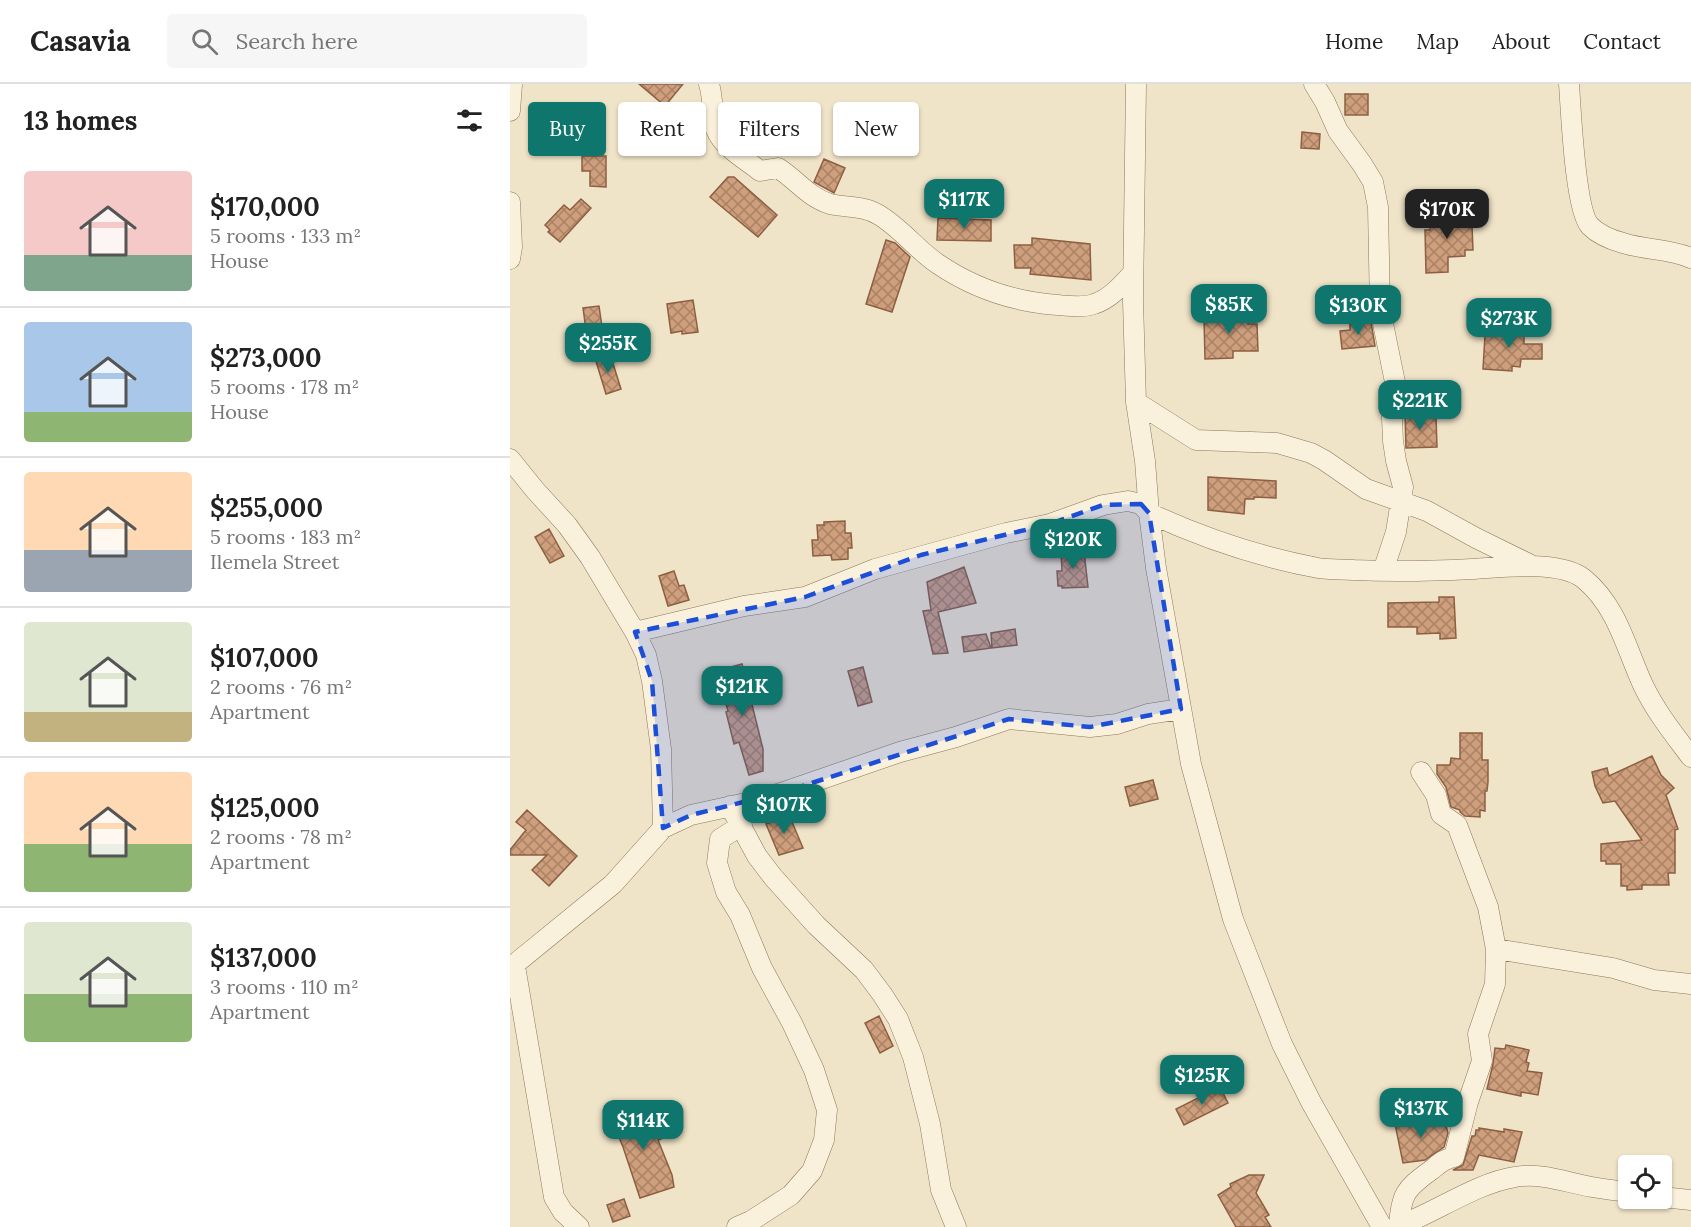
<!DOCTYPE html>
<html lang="en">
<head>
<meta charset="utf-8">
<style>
	:root { --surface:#fff; --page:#f6f6f6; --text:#222; --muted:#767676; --line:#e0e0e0; --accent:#0f766e }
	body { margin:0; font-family:Lora,serif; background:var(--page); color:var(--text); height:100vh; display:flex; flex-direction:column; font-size:22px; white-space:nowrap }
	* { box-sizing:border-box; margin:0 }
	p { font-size:20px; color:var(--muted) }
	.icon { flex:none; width:33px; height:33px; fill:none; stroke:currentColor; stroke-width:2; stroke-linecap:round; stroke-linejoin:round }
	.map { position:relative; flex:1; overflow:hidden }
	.details { display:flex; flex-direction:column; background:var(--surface); width:510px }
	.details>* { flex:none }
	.hud { position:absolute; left:18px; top:18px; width:570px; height:54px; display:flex; gap:12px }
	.tools { position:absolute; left:1108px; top:1071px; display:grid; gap:12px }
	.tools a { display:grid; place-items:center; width:54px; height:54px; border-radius:6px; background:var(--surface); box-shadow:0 2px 4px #0004; font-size:30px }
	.price { position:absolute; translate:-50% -51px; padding:0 14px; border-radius:12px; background:var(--accent); color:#fff; font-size:20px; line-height:39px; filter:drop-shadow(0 2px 3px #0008) }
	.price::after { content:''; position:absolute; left:50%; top:36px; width:18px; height:14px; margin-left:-9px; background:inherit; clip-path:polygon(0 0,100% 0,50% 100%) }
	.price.active { background:#222; color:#fff }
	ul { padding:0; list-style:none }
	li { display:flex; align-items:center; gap:18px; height:150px; padding:0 24px }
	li+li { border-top:2px solid var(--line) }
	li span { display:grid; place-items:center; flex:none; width:168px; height:120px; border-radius:6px; color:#555 }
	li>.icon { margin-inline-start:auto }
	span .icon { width:72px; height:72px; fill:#fffc; stroke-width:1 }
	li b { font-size:26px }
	h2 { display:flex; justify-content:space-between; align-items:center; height:72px; padding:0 24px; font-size:26px }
	.chip { padding:0 21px; border-radius:6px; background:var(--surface); box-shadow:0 2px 4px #0004; font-size:21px; line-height:54px }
	.chip.active { background:var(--accent); color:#fff }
	header { display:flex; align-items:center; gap:36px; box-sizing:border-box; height:84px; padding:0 30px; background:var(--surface); border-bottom:2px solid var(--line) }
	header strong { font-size:28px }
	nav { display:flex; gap:33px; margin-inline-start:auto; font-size:21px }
	.search { width:420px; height:54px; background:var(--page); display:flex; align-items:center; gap:15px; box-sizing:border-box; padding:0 21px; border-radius:6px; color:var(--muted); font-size:22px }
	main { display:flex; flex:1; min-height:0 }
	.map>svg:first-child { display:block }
	.building { fill:url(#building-cross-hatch); stroke:#8d5f41; stroke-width:1.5 }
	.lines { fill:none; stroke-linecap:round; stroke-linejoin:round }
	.minor-casing { stroke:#8d765c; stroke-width:21 }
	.minor { stroke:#faf1dc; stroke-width:20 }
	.marked { fill:#1d4ed8; fill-opacity:0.2; stroke:#1d4ed8; stroke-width:4.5; stroke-dasharray:12 8; stroke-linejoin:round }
</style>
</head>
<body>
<header>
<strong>Casavia</strong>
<div class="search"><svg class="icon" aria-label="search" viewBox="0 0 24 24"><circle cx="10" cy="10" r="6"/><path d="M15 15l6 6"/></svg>Search here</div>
<nav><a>Home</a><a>Map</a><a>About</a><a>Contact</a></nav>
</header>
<main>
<section class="details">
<h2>13 homes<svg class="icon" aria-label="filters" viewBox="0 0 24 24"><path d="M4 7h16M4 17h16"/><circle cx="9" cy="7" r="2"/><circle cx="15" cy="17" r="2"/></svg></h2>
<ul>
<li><span style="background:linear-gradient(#f6c9c9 70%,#7fa58c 0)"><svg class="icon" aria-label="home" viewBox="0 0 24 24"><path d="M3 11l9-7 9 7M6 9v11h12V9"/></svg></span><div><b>$170,000</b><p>5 rooms · 133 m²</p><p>House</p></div></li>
<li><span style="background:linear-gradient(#a9c7e8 75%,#8fb573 0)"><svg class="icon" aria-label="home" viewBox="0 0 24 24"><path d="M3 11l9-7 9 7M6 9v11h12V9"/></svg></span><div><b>$273,000</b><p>5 rooms · 178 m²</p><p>House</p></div></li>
<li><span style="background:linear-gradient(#ffd9b3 65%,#9aa5b1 0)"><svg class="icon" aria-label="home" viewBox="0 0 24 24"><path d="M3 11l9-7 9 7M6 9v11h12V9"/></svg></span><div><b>$255,000</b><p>5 rooms · 183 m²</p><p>Ilemela Street</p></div></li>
<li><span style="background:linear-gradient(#dfe7d0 75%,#c2b280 0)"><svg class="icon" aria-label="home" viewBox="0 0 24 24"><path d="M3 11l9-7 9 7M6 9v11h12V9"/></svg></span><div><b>$107,000</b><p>2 rooms · 76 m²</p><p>Apartment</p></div></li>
<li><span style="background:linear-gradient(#ffd9b3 60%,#8fb573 0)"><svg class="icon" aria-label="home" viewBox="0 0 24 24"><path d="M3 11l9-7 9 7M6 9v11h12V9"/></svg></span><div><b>$125,000</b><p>2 rooms · 78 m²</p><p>Apartment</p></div></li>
<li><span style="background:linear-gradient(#dfe7d0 60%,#8fb573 0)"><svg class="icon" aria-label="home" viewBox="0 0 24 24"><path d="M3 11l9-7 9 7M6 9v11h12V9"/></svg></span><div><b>$137,000</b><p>3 rooms · 110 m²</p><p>Apartment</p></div></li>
</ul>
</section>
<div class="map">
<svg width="1181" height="1143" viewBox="0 0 1181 1143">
	<defs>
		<pattern id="building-cross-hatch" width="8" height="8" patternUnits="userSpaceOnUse" patternTransform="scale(1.5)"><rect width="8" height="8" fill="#cf9f7d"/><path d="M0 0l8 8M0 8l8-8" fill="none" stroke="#a98266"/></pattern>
	</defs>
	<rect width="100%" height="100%" fill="#f0e4c8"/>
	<path class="building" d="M 129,0 L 173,0 L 155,22 Z
		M 835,10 L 858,10 L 858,31 L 835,31 Z
		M 130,34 L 145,40 L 139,55 L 146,58 L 141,71 L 117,65 Z
		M 792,48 L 810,50 L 809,65 L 791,64 Z
		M 72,72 L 96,72 L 96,103 L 80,102 L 80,87 L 72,87 Z
		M 314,75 L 335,84 L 324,109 L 304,98 Z
		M 218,93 L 224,93 L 267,131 L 248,153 L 200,113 Z
		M 71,115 L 81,124 L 50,158 L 38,148 L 40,146 L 35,141 L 54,121 L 60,126 Z
		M 933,125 L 954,125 L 954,141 L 962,141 L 963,166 L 955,166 L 955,172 L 938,173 L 938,188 L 916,189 L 915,146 L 920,146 L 920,135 L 933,135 Z
		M 428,134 L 481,136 L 481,157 L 427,156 Z
		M 522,154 L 580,160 L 581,196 L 520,190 L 521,184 L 505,184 L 504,161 L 522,161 Z
		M 376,156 L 385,159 L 400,173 L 382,228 L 356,220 Z
		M 183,216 L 188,248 L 172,250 L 172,247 L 161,249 L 157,220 Z
		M 89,222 L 93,250 L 77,253 L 73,224 Z
		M 704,227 L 721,227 L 721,231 L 738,230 L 738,240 L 747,240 L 748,267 L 723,267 L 723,274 L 695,275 L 694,236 L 704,236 Z
		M 861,238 L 865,262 L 832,265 L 830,247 L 840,246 L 840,240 Z
		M 992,240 L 1014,241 L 1014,260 L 1032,260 L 1032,275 L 1011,275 L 1010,283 L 1002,282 L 1002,287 L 973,285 L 975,251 L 992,250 Z
		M 100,270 L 111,305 L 96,310 L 85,274 Z
		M 895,329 L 913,329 L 913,334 L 926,333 L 927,363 L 896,364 Z
		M 698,393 L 766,397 L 766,414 L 744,413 L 744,415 L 735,415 L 734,430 L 698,426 Z
		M 335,437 L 335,449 L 341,449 L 342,464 L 338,464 L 338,475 L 322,476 L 321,471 L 303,472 L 302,456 L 308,456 L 307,441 L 314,441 L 314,438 Z
		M 39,445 L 54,472 L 40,479 L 25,453 Z
		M 574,467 L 578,503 L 552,504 L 552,502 L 548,502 L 547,487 L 552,487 L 551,468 Z
		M 454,483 L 466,519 L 428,528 L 438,569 L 423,570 L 413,527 L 421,526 L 417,498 Z
		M 164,487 L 169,502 L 174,501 L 179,516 L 158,522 L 149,492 Z
		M 929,513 L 944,513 L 946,554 L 930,555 L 930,549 L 907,550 L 907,543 L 878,543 L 878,519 L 929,518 Z
		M 505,545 L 507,561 L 482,564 L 481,549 Z
		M 476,550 L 481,564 L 454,568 L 452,553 Z
		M 232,580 L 253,665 L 253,687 L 239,691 L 229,658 L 224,660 L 216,628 L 218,627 L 209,595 L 213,594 L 210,586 Z
		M 353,583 L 362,618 L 348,622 L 338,587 Z
		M 950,649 L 972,649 L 972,676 L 978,676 L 978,698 L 977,707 L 975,707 L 975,727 L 970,726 L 970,733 L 955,732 L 950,728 L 950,726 L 941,723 L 936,703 L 927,690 L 927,681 L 940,681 L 941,674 L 950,675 Z
		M 1142,672 L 1151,691 L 1164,704 L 1156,711 L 1168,745 L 1165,746 L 1165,789 L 1158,789 L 1159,801 L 1132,801 L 1132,805 L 1117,806 L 1117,802 L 1111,802 L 1111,780 L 1096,780 L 1096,777 L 1091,777 L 1091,760 L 1132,756 L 1105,717 L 1093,719 L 1085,702 L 1082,688 L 1097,684 L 1099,692 Z
		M 643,696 L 648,715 L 620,722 L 615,703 Z
		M 17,726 L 67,772 L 39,802 L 22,786 L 37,771 L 0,771 L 0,766 L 16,746 L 6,738 Z
		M 279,731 L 293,764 L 269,771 L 256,740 Z
		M 369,932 L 383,962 L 370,969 L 355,939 Z
		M 996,961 L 1019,966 L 1016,978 L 1019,979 L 1017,987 L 1032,989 L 1028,1011 L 1011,1008 L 1011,1012 L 977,1005 L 983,980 L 985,964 L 995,965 Z
		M 710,1003 L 718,1019 L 674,1041 L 666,1025 Z
		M 135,1019 L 151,1055 L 148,1056 L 162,1091 L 164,1103 L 130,1114 L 113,1063 L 102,1036 L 106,1034 L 105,1030 Z
		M 916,1035 L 916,1037 L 926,1036 L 935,1038 L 938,1049 L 934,1063 L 915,1076 L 893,1079 L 885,1040 Z
		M 969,1044 L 994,1048 L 994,1045 L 1012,1048 L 1004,1078 L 969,1071 L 963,1086 L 943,1086 L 953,1081 L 962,1052 L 965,1052 L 966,1046 L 969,1046 Z
		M 739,1091 L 754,1091 L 746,1109 L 759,1131 L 755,1133 L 761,1143 L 726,1143 L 708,1111 L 721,1103 L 720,1100 Z
		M 114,1115 L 120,1132 L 103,1138 L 97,1121 Z"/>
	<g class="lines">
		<defs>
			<path id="minor" d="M 199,0 C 203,13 202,26 204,39 C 208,61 234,74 250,87 L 268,84 C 287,96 298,113 320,120 C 337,124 353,121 369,131 C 391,144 407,166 428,180 C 465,205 504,218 548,221 C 559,222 573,224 584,220 C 600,215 612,201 623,189
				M 626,0 L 623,217 L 626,318 L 635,377 L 639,429 L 646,484 L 681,680 L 723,835 L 772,960 L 801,1018 L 872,1143
				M 804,0 L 815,18 L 828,47 L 852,80 L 863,98 L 868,123 L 870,225 L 885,298 L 885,320 L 882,334 L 883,357 L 886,377 L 893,403 L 886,448 L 873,487
				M 1059,0 C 1061,26 1065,126 1080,142 C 1088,150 1102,156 1113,159 C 1135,166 1160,165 1181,174
				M 0,27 L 2,0
				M 0,118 L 2,163 L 0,175
				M 626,318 L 686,356 L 767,359 L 801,369 L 814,376 L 856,405 L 917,427 L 966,454 L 1019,480
				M 0,375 L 25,406 L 57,441 L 80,473 L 125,548 L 136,571 L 142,597 L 151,665 L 153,744
				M 125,548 L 234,522 L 295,513 L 365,485 L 496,449 L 540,440 L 593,421 L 618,417 L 631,420 L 639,429 C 693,454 749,473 808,484 C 819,486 832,485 844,486 C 884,488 923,487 962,485 C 992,483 1050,476 1074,495 C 1107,522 1116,564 1133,601 C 1146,628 1163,649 1181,673
				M 220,722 L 247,772 L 263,793 L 306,841 L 354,886 L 372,910 L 388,935 L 403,973 L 420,1040 L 431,1106 L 446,1143
				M 986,865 L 1103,884 L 1144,896 L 1181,900
				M 5,882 L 44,1113 L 53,1128 L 69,1143
				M 0,884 L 103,800 L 153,744 L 181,731 L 236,719 L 274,708 L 390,668 L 446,653 L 499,635 L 580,643 L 607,640 L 638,630 L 671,625
				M 1152,1113 L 1181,1116
				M 889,1142 C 891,1111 895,1105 920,1087 C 928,1081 933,1075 944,1073 L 958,1018 L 972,977 L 968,950 L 985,900 L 986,865 L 978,823 L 947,741 L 931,730 L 926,711 L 911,688
				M 227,1143 L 241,1137 L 281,1111 L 302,1087 L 314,1056 L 317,1026 L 304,986 L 282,939 L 252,884 L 230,831 L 216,808 L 207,779 L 210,755 L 232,741
				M 886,1143 C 925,1129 966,1099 1005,1093 C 1031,1088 1058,1099 1082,1103 C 1094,1105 1107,1107 1119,1108"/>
		</defs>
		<use href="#minor" class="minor-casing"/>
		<use href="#minor" class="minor"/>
	</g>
	<path class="marked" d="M 631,420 L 639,429 L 671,625 L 580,643 L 499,635 L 274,708 L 181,731 L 153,744 L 142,597 L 125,548 L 295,513 L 411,471 L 540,440 L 593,421 Z"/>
</svg>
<div class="tools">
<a><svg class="icon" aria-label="locate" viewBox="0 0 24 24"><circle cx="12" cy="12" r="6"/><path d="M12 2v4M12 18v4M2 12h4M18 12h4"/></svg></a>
</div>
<b class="price" style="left:454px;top:146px">$117K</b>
<b class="price active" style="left:937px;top:156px">$170K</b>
<b class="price" style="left:719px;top:251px">$85K</b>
<b class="price" style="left:848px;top:252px">$130K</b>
<b class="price" style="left:999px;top:265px">$273K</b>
<b class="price" style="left:98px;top:290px">$255K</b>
<b class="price" style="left:910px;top:347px">$221K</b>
<b class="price" style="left:563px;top:486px">$120K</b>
<b class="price" style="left:232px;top:633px">$121K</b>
<b class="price" style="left:274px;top:751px">$107K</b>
<b class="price" style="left:692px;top:1022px">$125K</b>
<b class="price" style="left:911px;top:1055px">$137K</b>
<b class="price" style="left:133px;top:1067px">$114K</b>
<div class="hud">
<a class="chip active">Buy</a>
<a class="chip">Rent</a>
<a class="chip">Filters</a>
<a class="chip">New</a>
</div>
</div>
</main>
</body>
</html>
